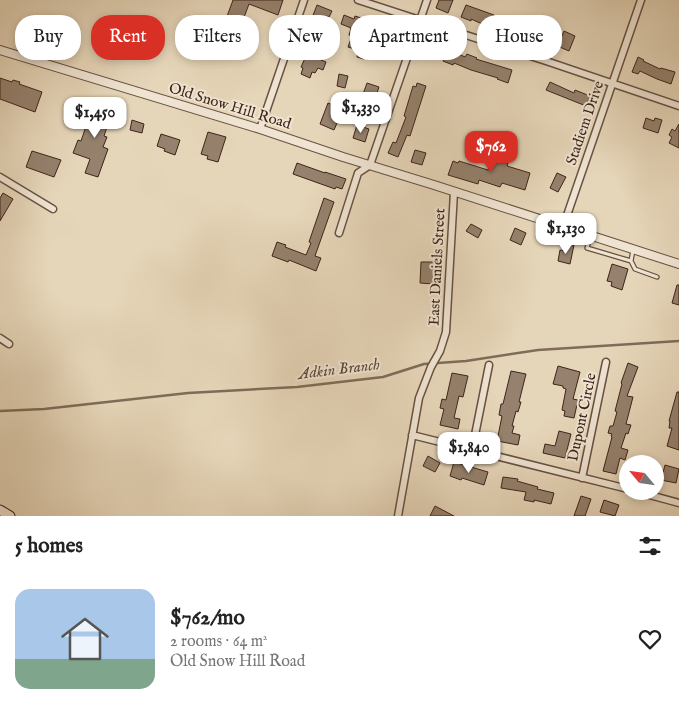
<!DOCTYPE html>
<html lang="en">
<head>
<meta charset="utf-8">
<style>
	:root { --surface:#fff; --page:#f6f6f6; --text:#222; --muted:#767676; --accent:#d93025 }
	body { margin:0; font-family:"IM FELL English",serif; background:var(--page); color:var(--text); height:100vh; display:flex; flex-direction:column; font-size:19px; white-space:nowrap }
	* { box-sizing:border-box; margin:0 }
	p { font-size:16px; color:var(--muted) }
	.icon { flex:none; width:28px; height:28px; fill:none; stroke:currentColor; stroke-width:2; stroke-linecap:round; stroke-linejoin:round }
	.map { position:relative; height:516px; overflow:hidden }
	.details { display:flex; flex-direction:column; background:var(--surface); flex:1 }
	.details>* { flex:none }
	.banner { position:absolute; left:15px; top:15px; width:650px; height:45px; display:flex; gap:10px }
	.needle { width:32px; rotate:299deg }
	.controls { position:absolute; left:619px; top:455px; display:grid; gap:10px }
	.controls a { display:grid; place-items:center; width:45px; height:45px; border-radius:50%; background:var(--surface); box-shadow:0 2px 8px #0003; font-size:25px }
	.price { position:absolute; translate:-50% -42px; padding:0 11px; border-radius:10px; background:#fff; color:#222; font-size:16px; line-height:32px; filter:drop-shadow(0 1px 2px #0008) }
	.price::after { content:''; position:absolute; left:50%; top:30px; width:15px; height:11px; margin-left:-8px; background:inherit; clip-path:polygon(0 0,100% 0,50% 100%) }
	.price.selected { background:var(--accent); color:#fff }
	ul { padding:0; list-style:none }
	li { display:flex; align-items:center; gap:15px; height:125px; padding:0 15px }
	li span { display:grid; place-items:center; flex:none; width:140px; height:100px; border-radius:15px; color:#555 }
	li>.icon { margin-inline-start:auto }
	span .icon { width:60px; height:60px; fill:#fffc; stroke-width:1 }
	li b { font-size:21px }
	h2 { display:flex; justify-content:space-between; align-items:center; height:60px; padding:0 15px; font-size:21px }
	.pill { padding:0 18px; border-radius:20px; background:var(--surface); box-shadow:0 2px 8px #0003; font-size:18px; line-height:45px }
	.pill.selected { background:var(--accent); color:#fff }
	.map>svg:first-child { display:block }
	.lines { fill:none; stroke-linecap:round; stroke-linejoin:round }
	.stream { stroke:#816b59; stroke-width:2.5 }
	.building { fill:#95816d; stroke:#3e251a }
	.service-casing { stroke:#685142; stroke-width:5.5 }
	.minor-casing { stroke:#685142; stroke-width:9 }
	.tertiary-casing { stroke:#685142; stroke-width:10 }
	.secondary-casing { stroke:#3e251a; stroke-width:11 }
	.service { stroke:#efe4d2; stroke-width:3 }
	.minor { stroke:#efe4d2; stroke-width:6 }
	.tertiary { stroke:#efe4d2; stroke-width:8 }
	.secondary { stroke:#efe4d2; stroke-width:9 }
	.labels { text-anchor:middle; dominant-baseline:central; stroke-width:4; stroke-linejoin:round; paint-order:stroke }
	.street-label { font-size:15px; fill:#3e251a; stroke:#efe4d2 }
	.water-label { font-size:16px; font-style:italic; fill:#5f483a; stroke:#efe4d2 }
</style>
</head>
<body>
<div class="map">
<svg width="679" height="516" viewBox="0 0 679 516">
	<rect width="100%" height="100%" fill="#e6d6b9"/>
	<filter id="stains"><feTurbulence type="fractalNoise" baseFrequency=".004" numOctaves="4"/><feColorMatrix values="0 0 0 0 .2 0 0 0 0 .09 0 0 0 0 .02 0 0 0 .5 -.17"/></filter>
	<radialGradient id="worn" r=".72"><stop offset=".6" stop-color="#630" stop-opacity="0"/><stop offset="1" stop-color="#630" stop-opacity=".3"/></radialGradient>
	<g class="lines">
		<path class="stream" d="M 0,411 L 44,409 L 188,393 L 297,387 L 383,377 L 424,364 L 466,361 L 538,350 L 679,341"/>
	</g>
	<path class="building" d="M 233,0 L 283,0 L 278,15 L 249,4 L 237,36 L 222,30 Z
		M 439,0 L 453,0 L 448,13 L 436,8 Z
		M 317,5 L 332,11 L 329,17 L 326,16 L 322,27 L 310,23 Z
		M 466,5 L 494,15 L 493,17 L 508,21 L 505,29 L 490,25 L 489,27 L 471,19 L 471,21 L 461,17 Z
		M 344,15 L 354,19 L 355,16 L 386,26 L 387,22 L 396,25 L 393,34 L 388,32 L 386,38 L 371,32 L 365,48 L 367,49 L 364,59 L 357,57 L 358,50 L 348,47 L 352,36 L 349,35 L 351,28 L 341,24 Z
		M 564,31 L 575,36 L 569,51 L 555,45 L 558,37 L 561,38 Z
		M 448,49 L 465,57 L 467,54 L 477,58 L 476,59 L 512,70 L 508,83 L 497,79 L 498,78 L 471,70 L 454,63 L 453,65 L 443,61 Z
		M 307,54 L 326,62 L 323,70 L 318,68 L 315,73 L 312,72 L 310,78 L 301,74 L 303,68 L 301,67 Z
		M 638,57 L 644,60 L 643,61 L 660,69 L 661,68 L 675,72 L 671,84 L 657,79 L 640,71 L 638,74 L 632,72 Z
		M 339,74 L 348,76 L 345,88 L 337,86 Z
		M 0,78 L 12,82 L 13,80 L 20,82 L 19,84 L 42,92 L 35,112 L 0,99 Z
		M 550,82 L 574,93 L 575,90 L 590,96 L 586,106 L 546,90 Z
		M 367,83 L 379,87 L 374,101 L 362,97 Z
		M 417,83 L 426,86 L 410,136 L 407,135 L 398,157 L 388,153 L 393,142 L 396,143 L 406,117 L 404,116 L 413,86 L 416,87 Z
		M 94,103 L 113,109 L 104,136 L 107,137 L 103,147 L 108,149 L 98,177 L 85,173 L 90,159 L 73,153 L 78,140 L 81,141 Z
		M 328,103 L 343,109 L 334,130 L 320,124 Z
		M 646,118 L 654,121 L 655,118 L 662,120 L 658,133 L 643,128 Z
		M 132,120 L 144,124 L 142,133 L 130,130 Z
		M 679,124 L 679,148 L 669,143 L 672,137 L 669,135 L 672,129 L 675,131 Z
		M 357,125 L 369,129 L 365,142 L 353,138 Z
		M 208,132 L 226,137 L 218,162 L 207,159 L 208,156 L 201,154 Z
		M 161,134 L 180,140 L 175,155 L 164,151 L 165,149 L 157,146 Z
		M 415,150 L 426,153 L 422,165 L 411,162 Z
		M 32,151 L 61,160 L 54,177 L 26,167 Z
		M 494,151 L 505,155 L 503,161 L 508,163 L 507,166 L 530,173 L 525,190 L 502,183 L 500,187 L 479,180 L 478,184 L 448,175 L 453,161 L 458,163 L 459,161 L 488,170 Z
		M 297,163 L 325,173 L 325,172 L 346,179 L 342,189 L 336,187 L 335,189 L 293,174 Z
		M 557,173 L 566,177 L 558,192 L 550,188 Z
		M 3,193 L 13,199 L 0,221 L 0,198 Z
		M 324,198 L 334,202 L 315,256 L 321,258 L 316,271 L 289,260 L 288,262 L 272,256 L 277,242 L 286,245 L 285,247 L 306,255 L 311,243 L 309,242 Z
		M 471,224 L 482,230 L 478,238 L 466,231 Z
		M 515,228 L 526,233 L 521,245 L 510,240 Z
		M 568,244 L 574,245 L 570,264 L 558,261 L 560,250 L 566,251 Z
		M 421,262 L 434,262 L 433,284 L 420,283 Z
		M 612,264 L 628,269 L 622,290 L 611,286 L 612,282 L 607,281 Z
		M 677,285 L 679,285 L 679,305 L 672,303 Z
		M 628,363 L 638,367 L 627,396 L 633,397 L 626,424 L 631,425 L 628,434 L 626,433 L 621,448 L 628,450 L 625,460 L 620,458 L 616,474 L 603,471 L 612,437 L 611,436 L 612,434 L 608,433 L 610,426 L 613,426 L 617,412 L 615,411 L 622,384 L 621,383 Z
		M 558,366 L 580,372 L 573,399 L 578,400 L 574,418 L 564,416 L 565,411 L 562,410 L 566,389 L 563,388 L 563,386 L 553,384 Z
		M 511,371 L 526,374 L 519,402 L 521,402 L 518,412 L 516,411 L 512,426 L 514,426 L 512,433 L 520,435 L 518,445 L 497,441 L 502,416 L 499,415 L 501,404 L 503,404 Z
		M 452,373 L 468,376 L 463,397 L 459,396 L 454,418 L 460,419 L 458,429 L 440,425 L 444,409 L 440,408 L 442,399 L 446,400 Z
		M 677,392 L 679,392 L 679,450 L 667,446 L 672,428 L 669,428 L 670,421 L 669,421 Z
		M 559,431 L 571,434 L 565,458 L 543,453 L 545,444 L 555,446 Z
		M 428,456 L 440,463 L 435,472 L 423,466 Z
		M 454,462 L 488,472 L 484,485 L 462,478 L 461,480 L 450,476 Z
		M 665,465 L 679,469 L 676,483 L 661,480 Z
		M 503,477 L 518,479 L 517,481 L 538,487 L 537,489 L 554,493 L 551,504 L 534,500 L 534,502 L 524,500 L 526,492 L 501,488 Z
		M 581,496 L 591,499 L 585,516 L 574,516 Z
		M 604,500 L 619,505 L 615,516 L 600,512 Z
		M 435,506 L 454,516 L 430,516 Z"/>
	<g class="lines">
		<defs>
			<path id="service" d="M 590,237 L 587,248 L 631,261
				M 633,250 L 631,261 L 635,269 L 657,277"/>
			<path id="minor" d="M 358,0 L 549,62 L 679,106
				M 260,129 L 304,0
				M 0,177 L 53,209
				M 563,227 L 641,0
				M 339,233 L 358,173 L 370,165 L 427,0
				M 0,338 L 9,344
				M 412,435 L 628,489
				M 472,450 L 489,365
				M 582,478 L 606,362
				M 635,491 L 679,503
				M 398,516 L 419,398 L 431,367 L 440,351 L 446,332 L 454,192"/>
			<path id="tertiary" d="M 0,50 L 260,129 L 343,157 L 434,185 L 679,264"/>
			<path id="secondary" d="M 0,510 L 10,516"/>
		</defs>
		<use href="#service" class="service-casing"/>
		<use href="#minor" class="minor-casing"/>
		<use href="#tertiary" class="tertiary-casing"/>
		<use href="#secondary" class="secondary-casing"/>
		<use href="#service" class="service"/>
		<use href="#minor" class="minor"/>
		<use href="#tertiary" class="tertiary"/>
		<use href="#secondary" class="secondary"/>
	</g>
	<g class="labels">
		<g class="street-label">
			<text transform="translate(230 106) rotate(17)">Old Snow Hill Road</text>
			<text transform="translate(585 123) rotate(-71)">Stadiem Drive</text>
			<text transform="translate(437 267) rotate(-87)">East Daniels Street</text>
			<text transform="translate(582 417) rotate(-78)">Dupont Circle</text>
		</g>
		<g class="water-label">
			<text transform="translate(339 370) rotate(-7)">Adkin Branch</text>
		</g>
	</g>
	<rect width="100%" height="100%" filter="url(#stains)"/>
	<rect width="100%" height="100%" fill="url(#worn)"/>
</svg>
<div class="controls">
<a><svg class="needle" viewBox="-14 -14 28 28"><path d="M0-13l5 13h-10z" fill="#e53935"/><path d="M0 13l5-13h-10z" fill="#767676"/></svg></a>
</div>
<b class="price" style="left:361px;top:134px">$1,330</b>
<b class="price" style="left:95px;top:139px">$1,450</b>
<b class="price selected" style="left:491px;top:173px">$762</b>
<b class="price" style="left:566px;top:255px">$1,130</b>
<b class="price" style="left:469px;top:474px">$1,840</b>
<div class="banner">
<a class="pill">Buy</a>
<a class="pill selected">Rent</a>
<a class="pill">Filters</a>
<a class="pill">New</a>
<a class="pill">Apartment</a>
<a class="pill">House</a>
</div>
</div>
<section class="details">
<h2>5 homes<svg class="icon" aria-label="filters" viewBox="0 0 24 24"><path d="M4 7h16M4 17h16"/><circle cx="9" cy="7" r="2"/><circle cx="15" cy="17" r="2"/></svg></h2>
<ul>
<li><span style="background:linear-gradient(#a9c7e8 70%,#7fa58c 0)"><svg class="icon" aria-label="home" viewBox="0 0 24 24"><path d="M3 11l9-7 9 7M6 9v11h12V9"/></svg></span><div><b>$762/mo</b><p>2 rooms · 64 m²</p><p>Old Snow Hill Road</p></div><svg class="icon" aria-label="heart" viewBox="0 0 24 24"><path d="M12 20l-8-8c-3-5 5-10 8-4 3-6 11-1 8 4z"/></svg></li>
</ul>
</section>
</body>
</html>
